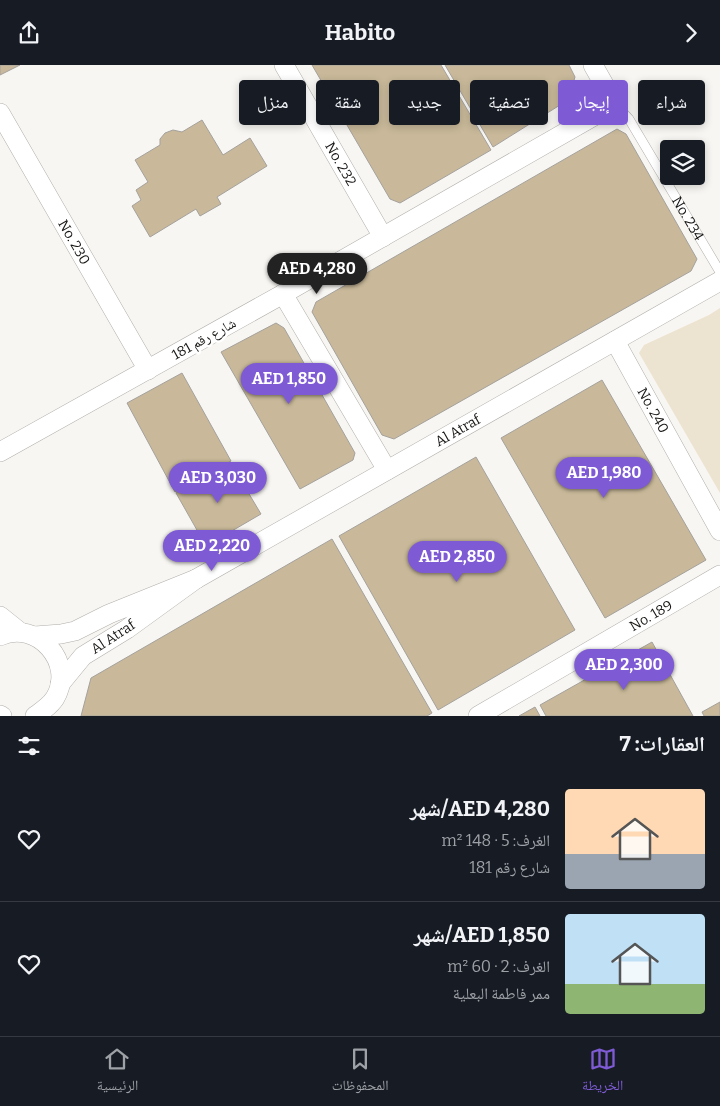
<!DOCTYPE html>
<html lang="ar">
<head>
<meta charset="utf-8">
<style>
	:root { --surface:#171b24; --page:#242831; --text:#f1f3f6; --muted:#9ea1a6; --line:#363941; --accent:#7e5bd5 }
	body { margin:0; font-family:Bitter,"Noto Naskh Arabic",serif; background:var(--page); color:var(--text); direction:rtl; height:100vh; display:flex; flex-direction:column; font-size:19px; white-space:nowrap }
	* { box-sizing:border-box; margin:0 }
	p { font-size:16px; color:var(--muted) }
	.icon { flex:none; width:28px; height:28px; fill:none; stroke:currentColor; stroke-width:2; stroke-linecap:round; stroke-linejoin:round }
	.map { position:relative; height:651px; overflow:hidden; direction:ltr }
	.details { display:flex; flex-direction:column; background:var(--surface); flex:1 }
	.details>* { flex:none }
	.guide { position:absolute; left:15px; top:15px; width:690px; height:45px; direction:rtl; display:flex; gap:10px }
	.tools { position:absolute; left:660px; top:75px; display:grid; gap:10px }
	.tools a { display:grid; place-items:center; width:45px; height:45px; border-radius:5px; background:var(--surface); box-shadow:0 2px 8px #0003; font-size:25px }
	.price { position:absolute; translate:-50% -42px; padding:0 11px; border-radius:18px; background:var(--accent); color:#fff; font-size:16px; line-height:32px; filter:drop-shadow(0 1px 2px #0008) }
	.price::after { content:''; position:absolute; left:50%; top:30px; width:15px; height:11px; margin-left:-8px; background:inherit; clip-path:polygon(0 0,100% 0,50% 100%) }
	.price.active { background:#222; color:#fff }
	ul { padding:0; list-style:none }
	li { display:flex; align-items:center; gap:15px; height:125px; padding:0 15px }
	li+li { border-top:1px solid var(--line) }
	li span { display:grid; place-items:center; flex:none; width:140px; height:100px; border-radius:5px; color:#555 }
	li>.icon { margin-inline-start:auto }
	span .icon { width:60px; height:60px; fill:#fffc; stroke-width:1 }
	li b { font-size:21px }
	h2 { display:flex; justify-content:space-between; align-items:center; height:60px; padding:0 15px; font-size:21px }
	.chip { padding:0 18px; border-radius:5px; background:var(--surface); box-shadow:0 2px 8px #0003; font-size:18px; line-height:45px }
	.chip.active { background:var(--accent); color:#fff }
	header { display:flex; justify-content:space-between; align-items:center; height:65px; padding:0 15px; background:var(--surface); font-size:22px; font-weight:700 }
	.menu { display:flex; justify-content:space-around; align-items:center; height:70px; border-top:1px solid var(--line); background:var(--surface); font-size:14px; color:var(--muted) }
	.menu a { display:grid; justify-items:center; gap:2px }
	.menu .active { color:var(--accent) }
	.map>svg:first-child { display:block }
	.green { fill:#ede3d1 }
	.building { fill:#c9b99a; stroke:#a4a19d }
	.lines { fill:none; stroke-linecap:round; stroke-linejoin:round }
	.service-casing { stroke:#b1afab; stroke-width:10 }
	.minor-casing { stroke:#b1afab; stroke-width:20 }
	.service { stroke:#fff; stroke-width:9 }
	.minor { stroke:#fff; stroke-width:19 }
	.labels { text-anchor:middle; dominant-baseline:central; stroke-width:5; stroke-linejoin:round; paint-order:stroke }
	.street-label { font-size:14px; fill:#181715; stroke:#fff }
</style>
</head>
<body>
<header><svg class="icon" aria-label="forward" viewBox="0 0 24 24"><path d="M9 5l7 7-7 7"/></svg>Habito<svg class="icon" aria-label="share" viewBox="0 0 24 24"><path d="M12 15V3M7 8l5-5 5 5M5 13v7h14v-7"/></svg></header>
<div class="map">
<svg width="720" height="651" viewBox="0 0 720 651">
	<rect width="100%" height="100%" fill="#f8f6f2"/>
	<path class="green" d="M 720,243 L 720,428 L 639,288 L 644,280 L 709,250 Z"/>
	<path class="building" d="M 0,0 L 20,0 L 0,10 Z
		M 312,0 L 441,0 L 491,85 L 400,138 L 390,134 Z
		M 445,0 L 569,0 L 575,12 L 568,35 L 493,82 Z
		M 202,55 L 223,90 L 250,73 L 267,101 L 217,132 L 221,139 L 200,151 L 196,144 L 150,172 L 132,141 L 141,135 L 136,125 L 148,117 L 135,95 L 160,80 L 160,74 L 165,68 L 173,65 L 182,67 Z
		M 617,64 L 626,69 L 697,194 L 691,206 L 394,374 L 382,370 L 312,247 L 316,237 Z
		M 276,258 L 284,263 L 355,388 L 353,395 L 300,424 L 221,287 Z
		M 182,308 L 231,396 L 175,427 L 127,338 Z
		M 602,315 L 706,495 L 605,553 L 501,373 Z
		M 476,392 L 575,565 L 438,645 L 339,471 Z
		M 230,397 L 261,449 L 206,481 L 176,428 Z
		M 332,474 L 432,648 L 427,651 L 81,651 L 91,613 Z
		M 652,577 L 693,651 L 546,651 L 540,640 Z
		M 720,637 L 720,651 L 704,651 L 702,647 Z
		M 535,642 L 540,651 L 519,651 Z"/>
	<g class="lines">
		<defs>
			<g id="service">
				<path id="s1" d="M 615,39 L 629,54 L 720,207"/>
			</g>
			<g id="minor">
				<path id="s2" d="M 284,0 L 383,172"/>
				<path id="s3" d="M 0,48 L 148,305"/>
				<path d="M 283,229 L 387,405"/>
				<path id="s4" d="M 615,276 L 720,466"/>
				<path d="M 0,387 L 283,229 L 615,39 L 593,0"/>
				<path id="s5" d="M 196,514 L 720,216"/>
				<path d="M 0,551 L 20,567"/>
				<path d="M 0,571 C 37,554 76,598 55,633 C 50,641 42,646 35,651"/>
				<path d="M 35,571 L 61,569 L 75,566 L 109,549 L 196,514 L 127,564 L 83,591 L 60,619"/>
				<path d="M 0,650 L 2,651"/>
				<path id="s6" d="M 478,651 L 720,510"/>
			</g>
		</defs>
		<use href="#service" class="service-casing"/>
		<use href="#minor" class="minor-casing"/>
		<use href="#service" class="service"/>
		<use href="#minor" class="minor"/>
	</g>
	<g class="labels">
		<g class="street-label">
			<text stroke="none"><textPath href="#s2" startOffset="114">No. 232</textPath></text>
			<text stroke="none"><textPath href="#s1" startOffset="136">No. 234</textPath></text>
			<text stroke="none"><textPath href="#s3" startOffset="149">No. 230</textPath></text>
			<text transform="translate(204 274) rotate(-29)">شارع رقم 181</text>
			<text stroke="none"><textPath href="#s4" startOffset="79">No. 240</textPath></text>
			<text stroke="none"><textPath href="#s5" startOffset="301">Al Atraf</textPath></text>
			<text stroke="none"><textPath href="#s6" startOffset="200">No. 189</textPath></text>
			<text transform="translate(113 572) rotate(-33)">Al Atraf</text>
		</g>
	</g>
</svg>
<div class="tools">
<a><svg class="icon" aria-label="layers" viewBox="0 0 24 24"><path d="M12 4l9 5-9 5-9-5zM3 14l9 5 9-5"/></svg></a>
</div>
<b class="price active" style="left:317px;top:230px">AED 4,280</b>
<b class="price" style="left:289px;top:340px">AED 1,850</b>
<b class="price" style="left:604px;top:434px">AED 1,980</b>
<b class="price" style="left:218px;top:439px">AED 3,030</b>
<b class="price" style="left:212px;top:507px">AED 2,220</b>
<b class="price" style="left:457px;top:518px">AED 2,850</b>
<b class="price" style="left:624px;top:626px">AED 2,300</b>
<div class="guide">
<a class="chip">شراء</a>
<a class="chip active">إيجار</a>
<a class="chip">تصفية</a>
<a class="chip">جديد</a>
<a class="chip">شقة</a>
<a class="chip">منزل</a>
</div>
</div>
<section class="details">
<h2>العقارات: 7<svg class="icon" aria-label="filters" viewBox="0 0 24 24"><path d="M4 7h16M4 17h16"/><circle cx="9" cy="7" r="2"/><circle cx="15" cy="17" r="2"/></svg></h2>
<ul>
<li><span style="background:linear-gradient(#ffd9b3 65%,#9aa5b1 0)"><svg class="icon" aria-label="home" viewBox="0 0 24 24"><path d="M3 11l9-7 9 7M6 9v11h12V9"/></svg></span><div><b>AED 4,280/شهر</b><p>الغرف: 5 · 148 m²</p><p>شارع رقم 181</p></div><svg class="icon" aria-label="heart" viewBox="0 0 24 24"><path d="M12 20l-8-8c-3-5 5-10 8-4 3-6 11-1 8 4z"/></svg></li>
<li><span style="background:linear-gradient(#bfe0f5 70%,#8fb573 0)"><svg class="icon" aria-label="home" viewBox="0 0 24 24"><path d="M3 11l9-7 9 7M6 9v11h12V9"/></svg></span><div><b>AED 1,850/شهر</b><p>الغرف: 2 · 60 m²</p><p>ممر فاطمة البعلية</p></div><svg class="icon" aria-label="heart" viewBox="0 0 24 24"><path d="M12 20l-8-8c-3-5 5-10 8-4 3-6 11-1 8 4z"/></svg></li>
</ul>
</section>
<nav class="menu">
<a class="active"><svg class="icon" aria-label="map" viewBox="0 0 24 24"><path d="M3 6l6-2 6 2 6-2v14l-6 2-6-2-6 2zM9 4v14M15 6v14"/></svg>الخريطة</a>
<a><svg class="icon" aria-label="saved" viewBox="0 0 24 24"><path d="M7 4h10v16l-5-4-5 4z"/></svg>المحفوظات</a>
<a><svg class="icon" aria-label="home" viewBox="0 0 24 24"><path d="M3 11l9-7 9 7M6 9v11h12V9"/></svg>الرئيسية</a>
</nav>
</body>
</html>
